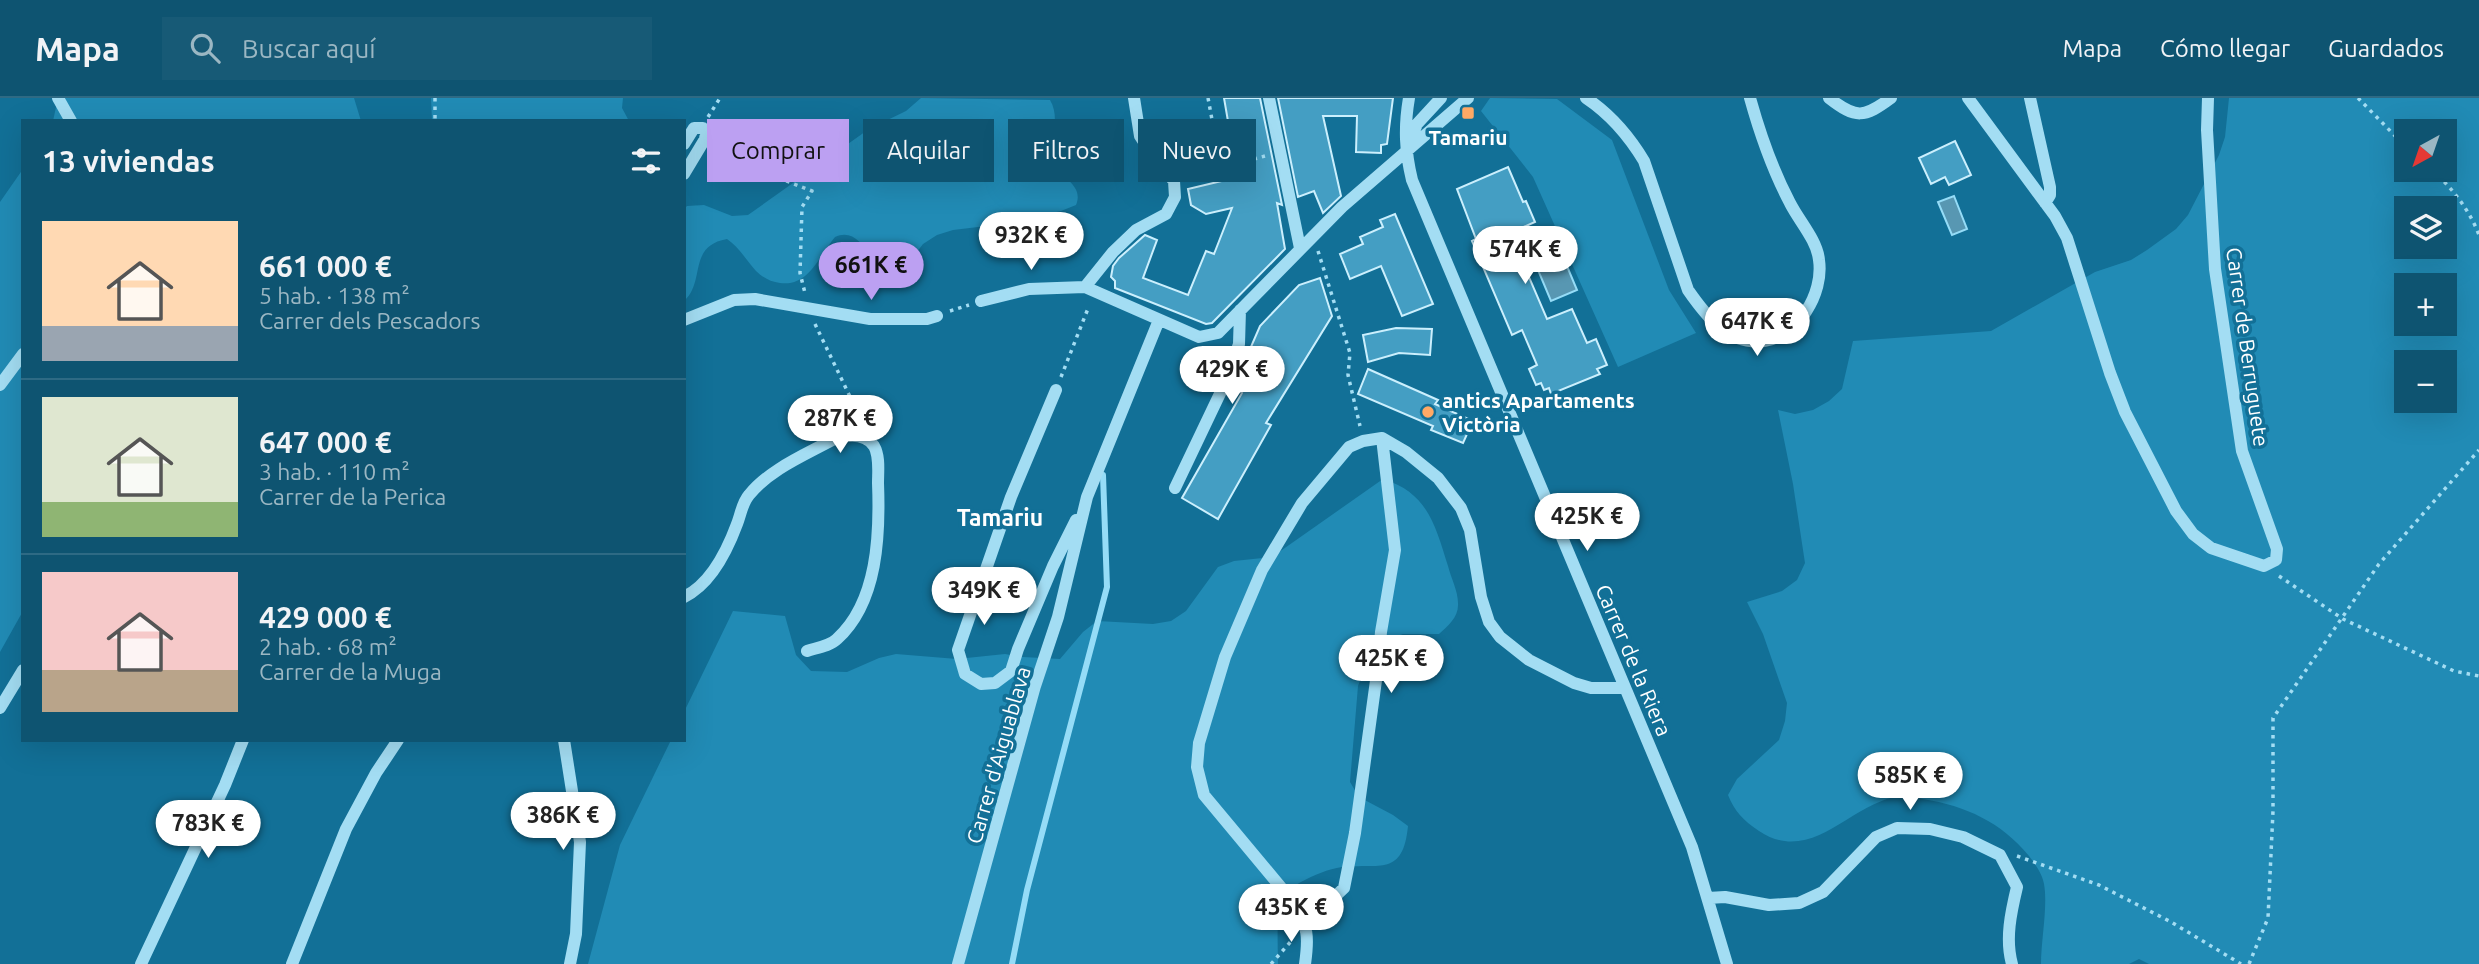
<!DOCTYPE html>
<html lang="es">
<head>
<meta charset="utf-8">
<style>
	:root { --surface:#0e5471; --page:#175a76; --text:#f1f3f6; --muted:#9bb7c3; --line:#2e6a84; --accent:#bca0f2 }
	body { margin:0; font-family:Ubuntu,sans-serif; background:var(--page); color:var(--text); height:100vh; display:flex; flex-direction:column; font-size:26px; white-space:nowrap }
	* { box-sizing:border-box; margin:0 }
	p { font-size:23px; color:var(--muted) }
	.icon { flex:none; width:38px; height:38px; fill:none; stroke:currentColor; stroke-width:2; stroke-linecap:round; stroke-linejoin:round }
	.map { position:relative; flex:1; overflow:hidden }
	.side { position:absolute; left:21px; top:21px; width:665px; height:623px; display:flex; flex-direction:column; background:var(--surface); border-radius:0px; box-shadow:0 7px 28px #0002 }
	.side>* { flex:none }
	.guide { position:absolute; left:707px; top:21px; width:665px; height:63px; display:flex; gap:14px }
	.needle { width:46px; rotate:220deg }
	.fabs { position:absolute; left:2394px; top:21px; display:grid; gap:14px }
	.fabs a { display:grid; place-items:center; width:63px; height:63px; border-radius:0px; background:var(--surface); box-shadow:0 7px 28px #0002; font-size:35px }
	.price { position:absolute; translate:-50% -60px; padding:0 16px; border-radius:24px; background:#fff; color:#222; font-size:23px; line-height:46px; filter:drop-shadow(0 2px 4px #0008) }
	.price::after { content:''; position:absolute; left:50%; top:42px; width:21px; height:16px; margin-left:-10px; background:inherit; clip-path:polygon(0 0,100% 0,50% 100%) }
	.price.current { background:var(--accent); color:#111 }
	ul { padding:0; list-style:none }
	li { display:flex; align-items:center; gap:21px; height:175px; padding:0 21px }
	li+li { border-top:2px solid var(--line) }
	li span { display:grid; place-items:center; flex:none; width:196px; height:140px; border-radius:0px; color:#555 }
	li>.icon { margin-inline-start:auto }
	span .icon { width:84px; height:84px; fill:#fffc; stroke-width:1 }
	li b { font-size:30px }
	h2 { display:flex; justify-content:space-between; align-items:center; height:84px; padding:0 21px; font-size:30px }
	.pill { padding:0 24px; border-radius:0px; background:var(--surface); box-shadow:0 7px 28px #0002; font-size:24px; line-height:63px }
	.pill.current { background:var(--accent); color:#111 }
	header { display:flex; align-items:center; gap:42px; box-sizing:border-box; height:98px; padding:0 35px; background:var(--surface); border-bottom:2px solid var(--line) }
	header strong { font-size:33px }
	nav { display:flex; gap:38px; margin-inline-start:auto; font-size:24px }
	.search { width:490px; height:63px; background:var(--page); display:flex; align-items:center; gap:18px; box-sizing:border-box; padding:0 24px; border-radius:0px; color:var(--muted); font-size:26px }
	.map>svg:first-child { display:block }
	.green { fill:#218bb5; fill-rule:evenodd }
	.water { fill:#5897b2; stroke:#95dcf7; stroke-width:2 }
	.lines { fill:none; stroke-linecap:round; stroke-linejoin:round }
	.stream { stroke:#95dcf7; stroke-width:6 }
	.building { fill:#449ec3; stroke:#cbeffd; stroke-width:2 }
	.path { stroke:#a3ddf3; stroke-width:3.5; stroke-dasharray:3.5 5; stroke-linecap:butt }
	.minor { stroke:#a3ddf3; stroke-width:12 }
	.poi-dot { fill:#ffa965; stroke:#127097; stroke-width:2.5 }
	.labels { text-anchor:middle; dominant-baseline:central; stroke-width:7; stroke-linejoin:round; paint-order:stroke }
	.poi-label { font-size:21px; font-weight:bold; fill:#fff; stroke:#127097 }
	.street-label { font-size:21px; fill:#fff; stroke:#127097 }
	.neighbourhood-label { font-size:23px; font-weight:bold; fill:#fff; stroke:#127097 }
</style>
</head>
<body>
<header>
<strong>Mapa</strong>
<div class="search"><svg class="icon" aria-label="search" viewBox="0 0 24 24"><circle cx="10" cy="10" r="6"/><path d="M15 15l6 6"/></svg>Buscar aquí</div>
<nav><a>Mapa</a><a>Cómo llegar</a><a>Guardados</a></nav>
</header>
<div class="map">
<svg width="2479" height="866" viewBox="0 0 2479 866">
	<rect width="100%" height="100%" fill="#127097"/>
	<path class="green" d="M 58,0 L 354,0 L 361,23 L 53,23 Z
		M 431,0 L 623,0 L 622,10 L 629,23 L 432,23 Z
		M 921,0 L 1050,2 C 1062,22 1047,44 1056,66 C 1062,82 1084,87 1076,107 L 1061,113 L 1003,126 L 953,132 L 937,137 L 923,146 L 904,171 L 889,177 C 871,167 861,127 835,139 C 819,158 809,189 780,185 C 771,184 763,180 756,173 C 746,162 739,149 727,141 C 687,148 706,184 684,203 L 684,111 L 687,108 L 704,107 L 732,118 L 748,117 L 869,31 L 906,13 Z
		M 1490,0 L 1557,1 L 1612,42 L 1669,192 L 1696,235 L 1618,269 L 1533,79 L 1481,13 Z
		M 2229,0 L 2479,0 L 2479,866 L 2149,866 L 2139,861 L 2129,866 L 2041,866 C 2041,842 2048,808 2044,786 C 2042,775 2035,766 2029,758 C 2001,724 1966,708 1923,701 C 1917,700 1908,697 1902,698 C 1852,702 1813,769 1759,733 C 1743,722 1735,714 1728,697 L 1737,681 L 1779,642 L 1785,623 L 1787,605 L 1763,536 L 1747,504 L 1782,493 L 1797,482 L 1805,465 L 1793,386 L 1778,312 L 1795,316 L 1813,312 L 1829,303 L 1842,291 L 1853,243 L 1991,233 L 2095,174 L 2131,162 L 2147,152 L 2176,131 L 2188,117 L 2219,57 L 2225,39 ZM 2406,33 L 2445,33 L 2445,72 L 2406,72 ZM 2406,110 L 2445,110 L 2445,149 L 2406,149 ZM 2406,187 L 2445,187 L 2445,226 L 2406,226 ZM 2406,264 L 2445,264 L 2445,303 L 2406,303 Z
		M 23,71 L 23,513 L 0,554 L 0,104 Z
		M 1383,381 C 1428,395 1435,427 1448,468 C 1451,480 1458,493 1458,505 C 1459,519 1448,528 1439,536 L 1403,536 L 1385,542 L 1371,554 L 1358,588 L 1350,684 L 1359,699 L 1393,717 L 1408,728 C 1403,779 1380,765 1342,769 C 1328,771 1314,777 1301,784 C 1294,788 1286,793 1281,801 C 1276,811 1278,853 1278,866 L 588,866 L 620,747 L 671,642 L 684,642 L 684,614 L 733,513 L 785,518 L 796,557 L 811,573 L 847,574 L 879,560 L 896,556 L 957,561 L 1005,556 L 1023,559 L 1060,561 L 1083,534 L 1097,523 L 1153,526 L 1171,523 L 1186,513 L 1218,469 L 1234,463 L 1272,459 Z"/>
	<path class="water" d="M 1954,98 L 1967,131 L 1952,137 L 1938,104 Z
		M 1556,142 L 1577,192 L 1551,203 L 1530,153 Z"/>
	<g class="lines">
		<path class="stream" d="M 1012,866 L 1027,792 L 1107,489 L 1103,377"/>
	</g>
	<path class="building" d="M 1224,0 L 1260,0 L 1282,107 L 1277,105 L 1285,151 L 1212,225 L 1206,226 L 1115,190 L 1115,183 L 1111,179 L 1113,168 L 1119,160 L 1145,137 L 1157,142 L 1143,180 L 1188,197 L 1206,153 L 1214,156 L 1232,110 L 1206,116 L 1191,107 L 1188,91 L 1226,82 L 1219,31 L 1229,29 Z
		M 1278,0 L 1393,0 L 1387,46 L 1381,47 L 1381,55 L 1356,54 L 1357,18 L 1323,18 L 1341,98 L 1323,115 L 1314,93 L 1298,99 Z
		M 1955,43 L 1971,77 L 1949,87 L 1945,79 L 1931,86 L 1919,60 Z
		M 1508,69 L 1523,104 L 1526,103 L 1535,124 L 1510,135 L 1547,221 L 1572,211 L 1587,245 L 1596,241 L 1607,267 L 1597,271 L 1600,276 L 1551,296 L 1549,290 L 1544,292 L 1541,285 L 1536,287 L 1529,271 L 1537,267 L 1522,232 L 1512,237 L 1472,143 L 1476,141 L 1457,91 Z
		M 1395,116 L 1433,206 L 1402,218 L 1381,168 L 1350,181 L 1340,156 L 1363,146 L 1360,139 L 1383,129 L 1380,122 Z
		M 1320,180 L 1332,218 L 1266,325 L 1271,327 L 1218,421 L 1182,400 L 1242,295 L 1234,288 L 1260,228 L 1299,187 Z
		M 1396,230 L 1432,231 L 1430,257 L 1399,255 L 1368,264 L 1363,237 Z
		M 1368,271 L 1438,302 L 1435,306 L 1473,323 L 1463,345 L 1431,332 L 1433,328 L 1358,296 Z"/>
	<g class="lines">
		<path class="path" d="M 435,0 L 435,23
			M 1208,0 L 1221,70
			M 2358,0 L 2406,49
			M 708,19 L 720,0
			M 715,55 L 812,93 L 802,109 L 800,175 L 805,195
			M 2432,72 C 2452,90 2469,111 2479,137
			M 1188,79 L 1265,58
			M 1318,153 L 1350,255 L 1348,277 L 1360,328
			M 950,213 L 969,207
			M 815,226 L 855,309 L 859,324
			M 1061,279 L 1089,208
			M 2279,478 L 2343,521 L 2454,573 L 2479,578
			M 2017,758 L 2099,787 L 2171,824 L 2241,866
			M 1271,866 L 1293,841
			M 2249,866 L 2268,820 L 2273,713 L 2273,620 L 2379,466 L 2479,352"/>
		<path class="minor" d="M 58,0 L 71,23
			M 1269,0 L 1300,150
			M 1409,0 C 1404,29 1405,53 1412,82 L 1692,749 L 1727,866
			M 1586,0 C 1610,16 1629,38 1644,63 L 1688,192 C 1706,218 1729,248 1764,243 C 1798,238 1824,196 1819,162 C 1817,142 1799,123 1790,105 C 1772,71 1760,36 1750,0
			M 1829,0 C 1856,21 1864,20 1891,0
			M 1968,0 L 2055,118 L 2067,140 L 2110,275 L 2125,314 L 2176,413 L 2193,436 L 2211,450 L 2264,468 L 2276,462 L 2277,451 L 2242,353 L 2215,171 L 2207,32 L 2208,0
			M 2030,0 L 2050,89 L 2050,97 L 2045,105
			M 684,46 L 694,30 L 703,30 L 706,35 L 705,41 L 684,76
			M 1408,48 L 1417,26 L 1441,0
			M 1085,189 L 1113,154 L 1136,132 L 1166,116 L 1175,99 L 1174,83 L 1157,64 L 1140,38 L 1134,0
			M 981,203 L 1029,191 L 1085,189 L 1199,239 L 1218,235 L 1342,109 L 1468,0
			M 684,222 L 734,202 L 755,201 L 870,221 L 927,221 L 937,218
			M 0,287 L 23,256
			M 1056,292 L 1011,399 L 958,552 L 965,576 L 981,586 L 995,585 L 1011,573 L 1018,551 L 1053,468 L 1076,422
			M 1175,390 L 1226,283 L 1239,246 L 1240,212
			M 684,499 C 711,486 727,453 737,426 C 741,416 742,405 749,397 C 770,371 805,357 834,341 C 847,337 865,335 874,348 C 880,358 878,374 878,385 C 880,436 878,504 837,541 C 830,548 816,550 807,553
			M 0,610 L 23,572
			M 564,642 L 580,744 L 576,836 L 570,866
			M 1708,800 L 1725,799 L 1769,807 L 1799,805 L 1823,794 L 1876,739 L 1897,730 L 1930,731 L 1963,739 L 2000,757 L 2017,789 C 2011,814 2005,841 2012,866
			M 1306,826 L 1344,790 L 1355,735 L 1378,568 L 1381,534 L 1395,452 L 1382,340
			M 141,866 L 225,687 L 243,642
			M 292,866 L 346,731 L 376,675 L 398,642
			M 958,866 L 1035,588 L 1058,519 L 1087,399 L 1159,222
			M 1305,866 C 1309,838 1308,830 1294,805 L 1204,697 L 1197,669 L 1199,645 L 1225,559 L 1262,472 L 1302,405 L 1349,349 L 1363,343 L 1382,340 L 1406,354 L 1438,380 L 1461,410 L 1470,432 L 1481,499 L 1489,524 L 1500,539 L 1529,562 L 1574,585 L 1591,590 L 1625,590"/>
	</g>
	<g class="poi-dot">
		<rect x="1461" y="8" width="14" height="14" rx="3.5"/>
		<circle cx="1428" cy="314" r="7"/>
	</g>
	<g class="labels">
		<g class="poi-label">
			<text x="1468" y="39">Tamariu</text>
			<text x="1442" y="302" text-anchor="start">antics Apartaments<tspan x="1442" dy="24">Victòria</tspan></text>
		</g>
		<g class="street-label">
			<text transform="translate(2248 249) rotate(82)">Carrer de Berruguete</text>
			<text transform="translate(1634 562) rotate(67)">Carrer de la Riera</text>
			<text transform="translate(998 657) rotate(-74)">Carrer d'Aiguablava</text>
		</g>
		<g class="neighbourhood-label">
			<text x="1000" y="419">Tamariu</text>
		</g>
	</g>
</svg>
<div class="fabs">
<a><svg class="needle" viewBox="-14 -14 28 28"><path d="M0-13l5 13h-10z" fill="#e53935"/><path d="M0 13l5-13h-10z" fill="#9bb7c3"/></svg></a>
<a><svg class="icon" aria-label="layers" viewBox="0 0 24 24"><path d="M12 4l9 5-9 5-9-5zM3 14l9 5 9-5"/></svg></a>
<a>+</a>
<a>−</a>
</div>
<b class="price" style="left:1031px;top:174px">932K €</b>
<b class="price" style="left:1525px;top:188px">574K €</b>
<b class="price current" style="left:871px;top:204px">661K €</b>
<b class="price" style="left:1757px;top:260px">647K €</b>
<b class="price" style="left:1232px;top:308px">429K €</b>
<b class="price" style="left:840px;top:357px">287K €</b>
<b class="price" style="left:1587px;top:455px">425K €</b>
<b class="price" style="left:984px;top:529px">349K €</b>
<b class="price" style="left:1391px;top:597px">425K €</b>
<b class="price" style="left:1910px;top:714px">585K €</b>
<b class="price" style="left:563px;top:754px">386K €</b>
<b class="price" style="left:208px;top:762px">783K €</b>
<b class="price" style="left:1291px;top:846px">435K €</b>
<div class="guide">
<a class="pill current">Comprar</a>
<a class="pill">Alquilar</a>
<a class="pill">Filtros</a>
<a class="pill">Nuevo</a>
</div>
<section class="side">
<h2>13 viviendas<svg class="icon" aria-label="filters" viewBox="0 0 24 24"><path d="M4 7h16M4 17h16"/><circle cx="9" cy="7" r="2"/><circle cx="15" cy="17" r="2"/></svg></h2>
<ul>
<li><span style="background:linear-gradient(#ffd9b3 75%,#9aa5b1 0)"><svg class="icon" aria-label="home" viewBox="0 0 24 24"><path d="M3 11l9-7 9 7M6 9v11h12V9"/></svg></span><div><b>661 000 €</b><p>5 hab. · 138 m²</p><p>Carrer dels Pescadors</p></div></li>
<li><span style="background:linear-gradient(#dfe7d0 75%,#8fb573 0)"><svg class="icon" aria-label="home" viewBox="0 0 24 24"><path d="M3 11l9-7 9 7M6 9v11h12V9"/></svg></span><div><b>647 000 €</b><p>3 hab. · 110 m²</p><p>Carrer de la Perica</p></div></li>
<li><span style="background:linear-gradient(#f6c9c9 70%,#b9a48a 0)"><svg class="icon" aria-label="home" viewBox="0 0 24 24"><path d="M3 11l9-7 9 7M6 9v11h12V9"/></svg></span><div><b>429 000 €</b><p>2 hab. · 68 m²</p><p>Carrer de la Muga</p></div></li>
</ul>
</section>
</div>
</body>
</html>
